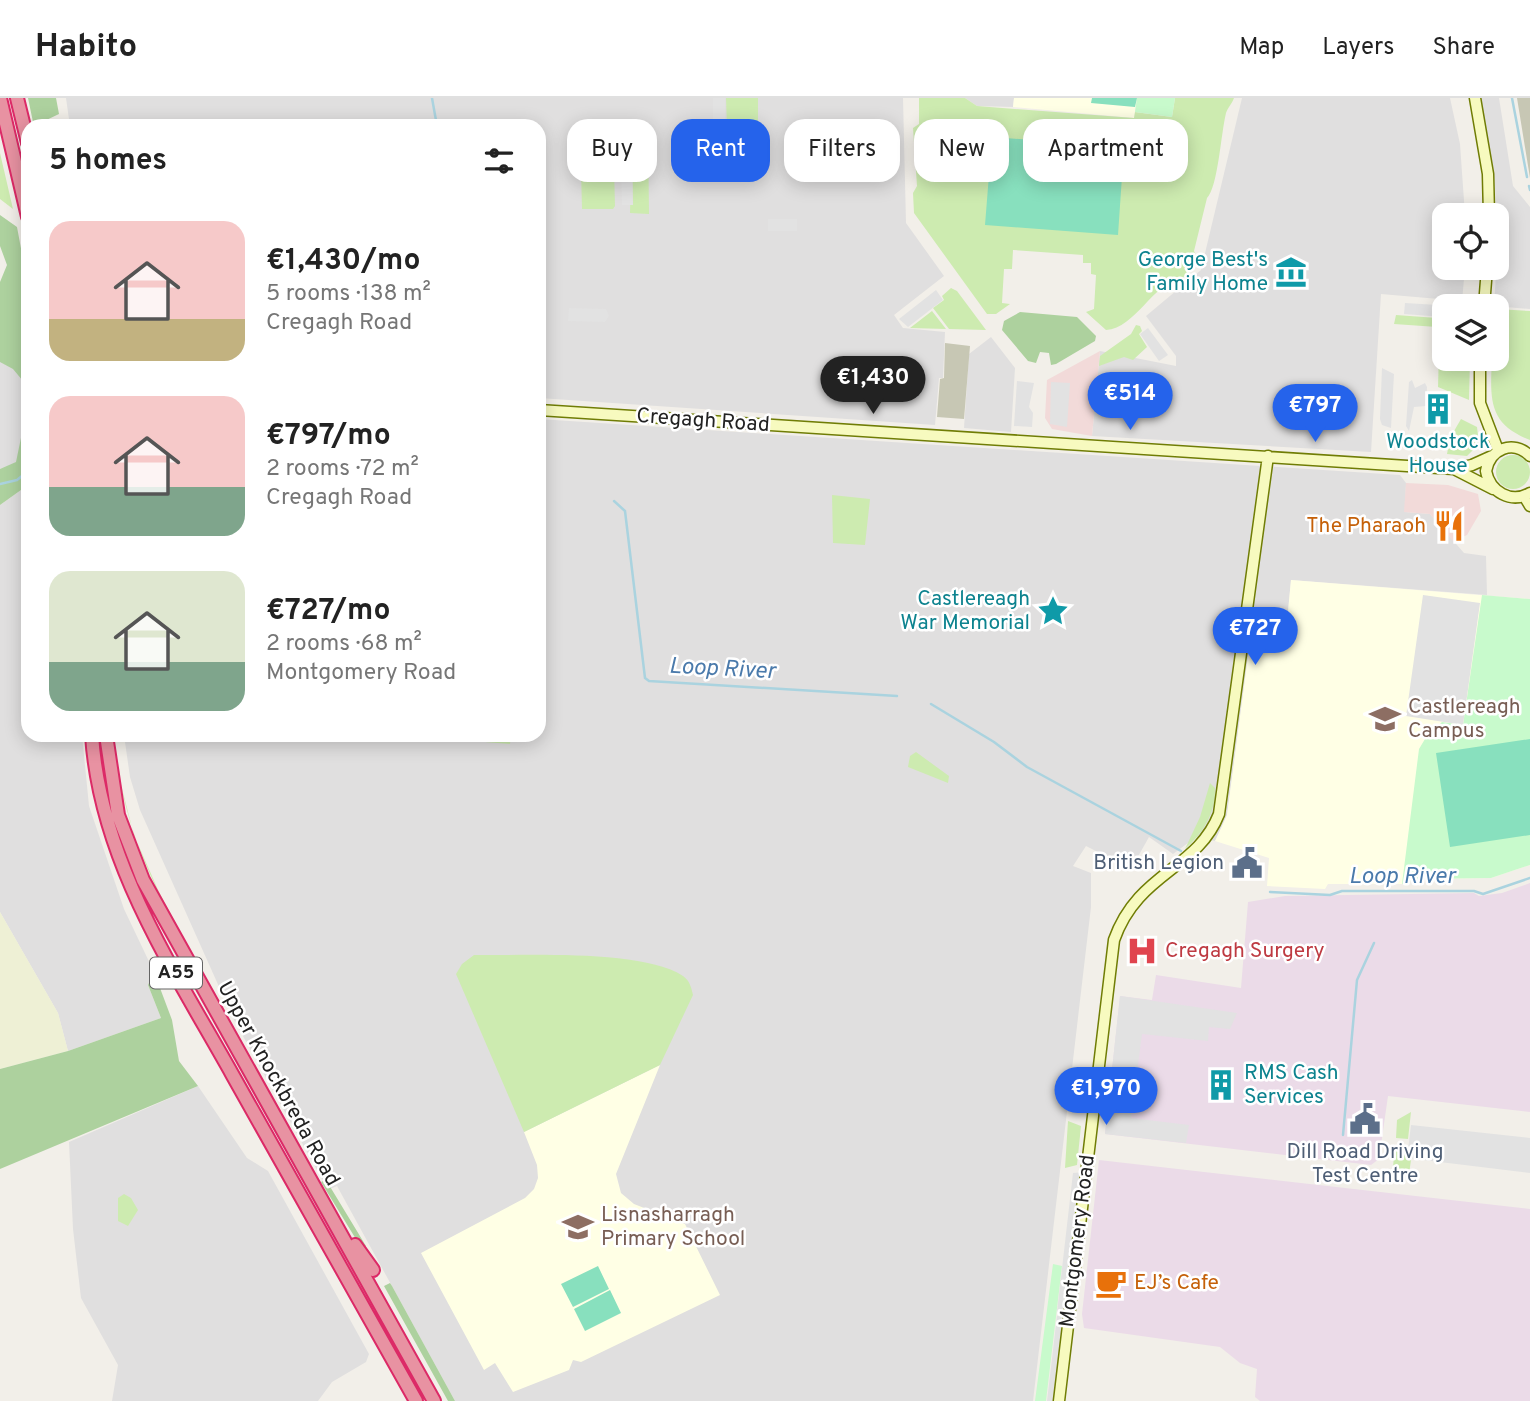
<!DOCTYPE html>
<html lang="en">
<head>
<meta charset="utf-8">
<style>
	:root { --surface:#fff; --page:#f2f2f2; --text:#222; --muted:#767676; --line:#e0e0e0; --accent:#2563eb }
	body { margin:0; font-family:Overpass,sans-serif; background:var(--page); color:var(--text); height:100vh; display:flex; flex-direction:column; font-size:26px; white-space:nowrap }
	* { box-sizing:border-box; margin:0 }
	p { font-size:23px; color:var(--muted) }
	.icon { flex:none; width:38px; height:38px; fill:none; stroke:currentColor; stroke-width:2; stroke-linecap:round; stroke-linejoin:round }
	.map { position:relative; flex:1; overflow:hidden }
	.sheet { position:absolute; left:21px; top:21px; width:525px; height:623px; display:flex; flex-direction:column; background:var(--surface); border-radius:21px; box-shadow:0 4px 18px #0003 }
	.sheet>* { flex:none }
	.hud { position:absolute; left:567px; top:21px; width:665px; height:63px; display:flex; gap:14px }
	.fabs { position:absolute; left:1432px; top:105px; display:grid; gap:14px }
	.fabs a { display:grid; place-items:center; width:77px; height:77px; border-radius:14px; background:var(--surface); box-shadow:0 4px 18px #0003; font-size:35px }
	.price { position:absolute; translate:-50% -60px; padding:0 16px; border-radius:24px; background:var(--accent); color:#fff; font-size:23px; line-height:46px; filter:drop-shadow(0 2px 4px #0008) }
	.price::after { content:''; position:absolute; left:50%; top:42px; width:21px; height:16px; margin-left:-10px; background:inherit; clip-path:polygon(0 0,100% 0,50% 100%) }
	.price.current { background:#222; color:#fff }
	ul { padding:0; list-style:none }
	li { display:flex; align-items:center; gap:21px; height:175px; padding:0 28px }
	li span { display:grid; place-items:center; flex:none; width:196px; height:140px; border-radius:21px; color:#555 }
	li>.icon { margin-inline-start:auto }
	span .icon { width:84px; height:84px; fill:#fffc; stroke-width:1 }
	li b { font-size:30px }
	h2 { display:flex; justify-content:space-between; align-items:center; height:84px; padding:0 28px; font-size:30px }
	.tag { padding:0 24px; border-radius:21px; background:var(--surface); box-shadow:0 4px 18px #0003; font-size:24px; line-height:63px }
	.tag.current { background:var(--accent); color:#fff }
	header { display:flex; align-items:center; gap:42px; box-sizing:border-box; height:98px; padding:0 35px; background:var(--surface); border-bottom:2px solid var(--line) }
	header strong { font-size:33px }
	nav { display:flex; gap:38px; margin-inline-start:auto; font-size:24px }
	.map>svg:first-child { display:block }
	.residential { fill:#e0dfdf }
	.commercial { fill:#f2dad9 }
	.industrial { fill:#ebdbe8 }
	.education { fill:#ffffe5 }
	.construction { fill:#c7c7b4 }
	.farmland { fill:#eef0d5 }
	.grass { fill:#cdebb0 }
	.forest { fill:#add19e }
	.park { fill:#c8facc }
	.pitch { fill:#88e0be }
	.parking { fill:#e2e2e2 }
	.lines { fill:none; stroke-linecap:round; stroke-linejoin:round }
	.stream { stroke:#aad3df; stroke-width:2.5 }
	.secondary-casing { stroke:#707d05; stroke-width:13 }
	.highway-casing { stroke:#dc2a67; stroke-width:16 }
	.secondary { stroke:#f7fabf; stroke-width:10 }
	.highway { stroke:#e892a2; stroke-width:12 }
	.labels { text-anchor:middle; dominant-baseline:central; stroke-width:5; stroke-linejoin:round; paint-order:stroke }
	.shield { fill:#fff; stroke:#646464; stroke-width:2 }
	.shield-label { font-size:19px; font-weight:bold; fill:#222 }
	.culture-label { font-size:21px; fill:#0d838f; stroke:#fff; text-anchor:end }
	.street-label { font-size:21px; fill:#222; stroke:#fff }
	.food-label { font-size:21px; fill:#c56008; stroke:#fff; text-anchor:end }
	.education-label { font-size:21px; fill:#785e54; stroke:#fff; text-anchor:start }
	.service-label { font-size:21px; fill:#4e5e75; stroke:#fff; text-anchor:end }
	.health-label { font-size:21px; fill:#be3a42; stroke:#fff; text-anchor:start }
	.water-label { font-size:23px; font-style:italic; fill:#4a7aab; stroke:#fff }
</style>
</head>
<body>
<header>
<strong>Habito</strong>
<nav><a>Map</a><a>Layers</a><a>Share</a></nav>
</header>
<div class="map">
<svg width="1530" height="1303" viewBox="0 0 1530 1303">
	<rect width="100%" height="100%" fill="#f2efe9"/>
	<path class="residential" d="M 66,0 L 903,0 L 906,125 L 944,178 L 894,217 L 903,230 L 945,234 L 943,280 L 939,280 L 935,327 L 539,300 L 539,28 L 50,28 L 69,21 Z
		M 965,0 L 1014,0 L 1013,9 L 977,8 Z
		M 1242,0 L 1450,0 L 1460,46 L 1465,117 L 1444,117 L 1444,170 L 1465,170 L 1462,203 L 1381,196 L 1371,354 L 1092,338 L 1100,253 L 1176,268 L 1176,258 L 1146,218 L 1201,172 Z
		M 1479,0 L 1499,0 L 1513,88 L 1530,109 L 1530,211 L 1494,208 L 1498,144 L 1494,72 Z
		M 0,227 L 28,278 L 28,355 L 10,369 L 0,371 Z
		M 991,239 L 1015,270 L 1011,334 L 964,330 L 969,256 Z
		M 539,321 L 1400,377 L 1406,385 L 1405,414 L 1430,416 L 1464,455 L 1486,458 L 1487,497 L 1291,482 L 1287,524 L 1254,520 L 1227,717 L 1219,738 L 1215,743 L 1196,739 L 1173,756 L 1149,739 L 1131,771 L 1086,748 L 1073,768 L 1091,775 L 1091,809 L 1033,1303 L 455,1303 L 337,1088 L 328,1092 L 233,920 L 140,712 L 130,679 L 124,637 L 539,637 Z
		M 28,387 L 28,637 L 82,637 L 89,708 L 124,811 L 154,874 L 148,887 L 161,920 L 68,953 L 58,915 L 0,814 L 0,407 Z
		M 198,988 L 247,1060 L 268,1073 L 369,1256 L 366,1264 L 332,1284 L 318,1303 L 112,1303 L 118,1267 L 81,1200 L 73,1131 L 69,1044 Z"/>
	<path class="commercial" d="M 1100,253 L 1092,338 L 1052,331 L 1045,320 L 1047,282 Z
		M 1406,385 L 1448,387 L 1478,396 L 1481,413 L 1467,437 L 1453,443 L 1430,416 L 1404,414 Z"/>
	<path class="industrial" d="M 1530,785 L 1530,1014 L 1388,998 L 1379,1061 L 1371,1067 L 1105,1036 L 1120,898 L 1152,902 L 1156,877 L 1241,890 L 1248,804 L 1285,798 L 1474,795 L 1479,798 L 1502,795 Z
		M 1099,1062 L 1530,1111 L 1530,1303 L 1260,1303 L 1255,1299 L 1257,1271 L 1240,1265 L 1220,1249 L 1084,1230 L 1082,1216 Z"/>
	<path class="education" d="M 1014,0 L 1137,0 L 1134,20 L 1013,9 Z
		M 1291,482 L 1530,501 L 1530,767 L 1491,780 L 1414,781 L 1402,786 L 1328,786 L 1325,791 L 1267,788 L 1269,760 L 1215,743 L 1227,717 L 1253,520 L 1287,524 Z
		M 660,967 L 616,1076 L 621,1095 L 634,1106 L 685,1126 L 720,1197 L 581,1264 L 573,1262 L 569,1272 L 513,1294 L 495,1265 L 484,1272 L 421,1155 L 525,1100 L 534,1091 L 538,1080 L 537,1067 L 524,1034 Z"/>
	<path class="construction" d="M 1517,0 L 1530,0 L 1530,80 Z
		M 945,245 L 970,248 L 964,321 L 937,319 L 940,281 L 944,280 Z"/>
	<path class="farmland" d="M 0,814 L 58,915 L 68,953 L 0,971 Z"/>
	<path class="grass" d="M 726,0 L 758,0 L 758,30 L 727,31 Z
		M 919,0 L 965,0 L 977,8 L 1134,20 L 1135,14 L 1172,19 L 1175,0 L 1234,0 C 1232,6 1228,9 1226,15 C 1221,35 1218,89 1207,100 L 1194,153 L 1197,159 L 1183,180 C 1152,185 1136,230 1106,232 L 1086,214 L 1094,211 L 1096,177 L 1091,176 L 1091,165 L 1083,165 L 1083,157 L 1013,152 L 1012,171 L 1004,171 L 1002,205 L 1010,206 L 996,216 L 987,216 L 914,115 L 913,95 L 917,88 L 913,30 L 919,26 Z
		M 632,26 L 648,26 L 649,116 L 630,115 Z
		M 0,55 L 13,111 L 0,101 Z
		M 614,70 L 615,108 L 613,111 L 582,111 L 581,71 Z
		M 951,190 L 957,193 L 986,232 L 949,231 L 933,210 L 944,202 L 942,198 Z
		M 1497,211 L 1530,213 L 1530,342 C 1488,326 1490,301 1492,261 L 1496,261 Z
		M 932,213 L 946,231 L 910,230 Z
		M 1396,217 L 1437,220 L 1437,229 L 1394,226 Z
		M 1136,227 L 1140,228 L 1142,233 L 1139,236 L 1147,249 L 1133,262 L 1124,259 L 1099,268 L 1100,258 L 1131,236 Z
		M 1444,249 L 1444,261 L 1470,261 L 1469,302 L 1438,289 L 1439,252 Z
		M 1461,321 L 1477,329 L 1479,346 L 1467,358 L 1447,356 L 1450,340 Z
		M1496 374a17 17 0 1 1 34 0a17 17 0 1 1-34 0Z
		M 832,397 L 870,401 L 865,447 L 833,445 Z
		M 113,637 L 119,679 L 134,737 L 159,794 L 207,884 C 158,796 124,740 113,637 Z
		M 460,637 L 511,637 L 510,646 L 460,642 Z
		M 916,654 L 949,678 L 948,685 L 908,669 L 910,658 Z
		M 1210,685 L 1215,690 C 1216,714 1203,736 1185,751 L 1200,719 Z
		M 474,857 C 524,858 642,851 683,878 C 690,883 691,889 693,897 L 660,967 L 524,1034 L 456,876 L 462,866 Z
		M 1411,1014 L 1408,1041 L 1396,1040 L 1397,1022 Z
		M 1068,1023 L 1081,1028 L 1077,1067 L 1065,1070 Z
		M 1395,1047 L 1408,1048 L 1406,1061 L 1411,1062 L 1409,1076 L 1400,1074 L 1393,1069 Z
		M 124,1096 L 131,1100 L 138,1112 L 128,1128 L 118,1123 L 118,1100 Z"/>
	<path class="forest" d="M 28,0 L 56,0 L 59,16 L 38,26 L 33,24 Z
		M 0,117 L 17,129 L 28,188 L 28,289 L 13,271 L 0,264 L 0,184 L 7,167 L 0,148 Z
		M 1020,214 L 1077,219 L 1096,238 L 1095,243 L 1056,266 L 1051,267 L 1049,255 L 1040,254 L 1036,265 L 1028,263 L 1002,232 L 1004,223 Z
		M 28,306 L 28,387 L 0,407 L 0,371 L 16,364 Z
		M 154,874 L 172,922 L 179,963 L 198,988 L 0,1071 L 0,971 L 68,953 L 161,920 L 148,887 Z
		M 326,1082 L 366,1148 L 362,1151 L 321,1084 Z
		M 390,1185 L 392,1188 L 455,1303 L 448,1303 L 384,1188 Z"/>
	<path class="park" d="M 1137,0 L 1175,0 L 1172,19 L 1135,14 Z
		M 1482,497 L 1530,501 L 1530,767 L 1491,780 L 1414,781 L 1402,786 L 1419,651 L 1428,636 L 1442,624 L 1463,627 Z
		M 1053,1166 L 1062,1168 L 1046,1303 L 1035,1303 Z"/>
	<path class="pitch" d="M 1092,0 L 1137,0 L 1135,9 L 1091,5 Z
		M 992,39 L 1124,49 L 1118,137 L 985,127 Z
		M 1530,641 L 1530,737 L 1450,749 L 1436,655 Z
		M 598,1168 L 609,1191 L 573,1209 L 561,1186 Z
		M 610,1192 L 621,1215 L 585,1233 L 574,1211 Z"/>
	<path class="parking" d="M 713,0 L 725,0 L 725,25 L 713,28 Z
		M 620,26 L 632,26 L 633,107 L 622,107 Z
		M 613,54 L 607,67 L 579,67 L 577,61 L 577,55 Z
		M 768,121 L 797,121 L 797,133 L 768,133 Z
		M 936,192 L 943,202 L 908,229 L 899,221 Z
		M 1405,205 L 1455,208 L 1444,208 L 1444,219 L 1404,216 Z
		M 569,210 L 606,211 L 609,218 L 605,224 L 568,223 Z
		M 1148,230 L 1168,257 L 1159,263 L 1140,236 Z
		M 1382,270 L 1394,276 L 1391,330 L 1382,327 L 1380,321 Z
		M 1412,282 L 1415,290 L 1425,285 L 1427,289 L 1426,308 L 1414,309 L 1409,333 L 1406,328 L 1409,284 Z
		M 1017,283 L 1034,285 L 1029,309 L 1033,315 L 1032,329 L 1014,328 Z
		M 1051,284 L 1070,285 L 1067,329 L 1050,326 Z
		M 1423,497 L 1480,505 L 1463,627 L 1406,618 Z
		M 1120,898 L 1237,915 L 1230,931 L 1209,929 L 1208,943 L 1142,936 L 1131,1020 L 1189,1027 L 1186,1045 L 1105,1036 Z
		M 1411,1027 L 1530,1040 L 1530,1075 L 1407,1060 Z
		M 1086,1074 L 1070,1215 L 1057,1214 L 1073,1075 Z
		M 1057,1218 L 1069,1219 L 1059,1303 L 1047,1303 Z"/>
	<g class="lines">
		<path class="stream" d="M 432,0 L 437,28
			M 1512,0 L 1527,79
			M 1529,88 L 1530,92
			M 0,386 L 17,382 L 28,373
			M 614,403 L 625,413 L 645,580 L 649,583 L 897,598
			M 931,606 L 994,644 L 1027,669 L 1181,753
			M 1270,794 L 1330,797 L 1342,793 L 1474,793 L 1483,796 L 1530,780
			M 1343,1037 L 1357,882 L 1374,845"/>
		<defs>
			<path id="secondary" d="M 1475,0 L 1488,76 L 1489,117
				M 1484,208 L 1487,170
				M 1480,261 L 1480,305 L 1498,352
				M 539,312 L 1454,371 L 1472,367 L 1492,358
				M 1530,358 C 1513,341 1490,351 1486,373 C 1490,394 1511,406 1530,395
				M 1454,371 L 1493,391
				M 1524,398 L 1530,408
				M 1059,1303 L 1114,842 C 1138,774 1197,772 1219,716 L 1268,358"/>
			<path id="highway" d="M 0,0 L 28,119
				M 17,0 L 28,45
				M 92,637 C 100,762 172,869 232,976 C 293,1085 355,1194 416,1303
				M 106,637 L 118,717 L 143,782 L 434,1303
				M 355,1147 L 373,1172"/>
		</defs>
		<use href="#secondary" class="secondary-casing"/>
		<use href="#highway" class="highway-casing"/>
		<use href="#secondary" class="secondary"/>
		<use href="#highway" class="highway"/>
	</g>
	<defs>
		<symbol id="museum-bare" viewBox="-9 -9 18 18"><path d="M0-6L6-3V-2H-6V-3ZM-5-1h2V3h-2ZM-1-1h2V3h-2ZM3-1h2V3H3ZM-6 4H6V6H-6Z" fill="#0f9aa8" stroke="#fff" stroke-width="2.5" paint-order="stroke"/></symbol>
		<symbol id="building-bare" viewBox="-9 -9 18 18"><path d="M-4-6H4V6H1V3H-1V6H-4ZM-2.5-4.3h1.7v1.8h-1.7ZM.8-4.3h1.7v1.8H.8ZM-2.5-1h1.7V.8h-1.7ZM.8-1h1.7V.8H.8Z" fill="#0f9aa8" stroke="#fff" stroke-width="2.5" paint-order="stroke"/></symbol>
		<symbol id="restaurant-bare" viewBox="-9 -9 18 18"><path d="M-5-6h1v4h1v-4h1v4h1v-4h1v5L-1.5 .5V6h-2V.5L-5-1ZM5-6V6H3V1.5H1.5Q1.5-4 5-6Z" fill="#e8710a" stroke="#fff" stroke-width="2.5" paint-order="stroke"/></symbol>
		<symbol id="sight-bare" viewBox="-9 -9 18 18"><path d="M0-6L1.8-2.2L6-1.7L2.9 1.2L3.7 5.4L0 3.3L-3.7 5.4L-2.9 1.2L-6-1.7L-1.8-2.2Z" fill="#0f9aa8" stroke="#fff" stroke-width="2.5" paint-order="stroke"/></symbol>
		<symbol id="university-bare" viewBox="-9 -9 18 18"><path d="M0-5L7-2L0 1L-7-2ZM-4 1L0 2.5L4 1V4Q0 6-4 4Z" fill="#8d6e63" stroke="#fff" stroke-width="2.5" paint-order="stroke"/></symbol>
		<symbol id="civic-bare" viewBox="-9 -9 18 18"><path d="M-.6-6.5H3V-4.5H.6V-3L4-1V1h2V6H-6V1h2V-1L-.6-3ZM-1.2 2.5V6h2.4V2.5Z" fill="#5c6f8a" stroke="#fff" stroke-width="2.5" paint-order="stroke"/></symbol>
		<symbol id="hospital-bare" viewBox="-9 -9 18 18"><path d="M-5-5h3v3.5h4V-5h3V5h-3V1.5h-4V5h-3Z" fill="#e0444e" stroke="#fff" stroke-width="2.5" paint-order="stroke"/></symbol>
		<symbol id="school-bare" viewBox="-9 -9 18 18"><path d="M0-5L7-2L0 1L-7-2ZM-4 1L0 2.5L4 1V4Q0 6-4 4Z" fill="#8d6e63" stroke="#fff" stroke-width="2.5" paint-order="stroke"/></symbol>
		<symbol id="cafe-bare" viewBox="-9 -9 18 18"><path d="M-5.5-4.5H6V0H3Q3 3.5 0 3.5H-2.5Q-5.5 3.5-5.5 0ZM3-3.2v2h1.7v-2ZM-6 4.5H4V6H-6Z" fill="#e8710a" stroke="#fff" stroke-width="2.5" paint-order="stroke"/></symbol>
	</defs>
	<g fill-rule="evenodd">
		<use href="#museum-bare" x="1269" y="152" width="44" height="44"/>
		<use href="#building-bare" x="1416" y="289" width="44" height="44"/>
		<use href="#restaurant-bare" x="1427" y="406" width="44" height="44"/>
		<use href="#sight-bare" x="1031" y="491" width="44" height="44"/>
		<use href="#university-bare" x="1363" y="599" width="44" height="44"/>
		<use href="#civic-bare" x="1225" y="743" width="44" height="44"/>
		<use href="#hospital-bare" x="1120" y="831" width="44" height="44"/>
		<use href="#building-bare" x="1199" y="965" width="44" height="44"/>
		<use href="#civic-bare" x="1343" y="999" width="44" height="44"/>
		<use href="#school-bare" x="556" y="1107" width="44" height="44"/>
		<use href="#cafe-bare" x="1089" y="1163" width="44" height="44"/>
	</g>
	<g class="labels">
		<rect class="shield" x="150" y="859.5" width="52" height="31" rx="5"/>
		<g class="shield-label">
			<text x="176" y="875">A55</text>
		</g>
		<g class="culture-label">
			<text x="1268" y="162">George Best's<tspan x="1268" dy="24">Family Home</tspan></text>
			<text x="1438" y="344" text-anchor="middle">Woodstock<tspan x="1438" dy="24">House</tspan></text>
			<text x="1030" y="501">Castlereagh<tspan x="1030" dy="24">War Memorial</tspan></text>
			<text x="1244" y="975" text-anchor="start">RMS Cash<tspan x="1244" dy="24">Services</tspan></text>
		</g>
		<g class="street-label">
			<text transform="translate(703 323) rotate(4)">Cregagh Road</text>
			<text transform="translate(278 986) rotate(61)">Upper Knockbreda Road</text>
			<text transform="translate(1078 1143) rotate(-83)">Montgomery Road</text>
		</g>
		<g class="food-label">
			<text x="1426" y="428">The Pharaoh</text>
			<text x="1134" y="1185" text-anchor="start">EJ’s Cafe</text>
		</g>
		<g class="education-label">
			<text x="1408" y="609">Castlereagh<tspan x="1408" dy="24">Campus</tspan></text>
			<text x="601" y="1117">Lisnasharragh<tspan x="601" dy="24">Primary School</tspan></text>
		</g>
		<g class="service-label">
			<text x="1224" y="765">British Legion</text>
			<text x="1365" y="1054" text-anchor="middle">Dill Road Driving<tspan x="1365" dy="24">Test Centre</tspan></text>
		</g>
		<g class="health-label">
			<text x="1165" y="853">Cregagh Surgery</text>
		</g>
		<g class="water-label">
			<text transform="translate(722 572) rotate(3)">Loop River</text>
			<text x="1402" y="779">Loop River</text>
		</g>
	</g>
</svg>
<div class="fabs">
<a><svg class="icon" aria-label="locate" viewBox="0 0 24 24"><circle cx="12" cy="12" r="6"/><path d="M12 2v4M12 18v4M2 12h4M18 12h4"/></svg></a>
<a><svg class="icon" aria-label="layers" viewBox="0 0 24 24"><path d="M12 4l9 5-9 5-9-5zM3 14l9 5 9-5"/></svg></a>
</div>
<b class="price current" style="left:873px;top:318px">€1,430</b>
<b class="price" style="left:1130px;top:334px">€514</b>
<b class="price" style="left:1315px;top:346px">€797</b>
<b class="price" style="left:1255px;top:569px">€727</b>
<b class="price" style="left:1106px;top:1029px">€1,970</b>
<div class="hud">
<a class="tag">Buy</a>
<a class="tag current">Rent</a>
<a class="tag">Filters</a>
<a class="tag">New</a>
<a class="tag">Apartment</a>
</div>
<section class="sheet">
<h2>5 homes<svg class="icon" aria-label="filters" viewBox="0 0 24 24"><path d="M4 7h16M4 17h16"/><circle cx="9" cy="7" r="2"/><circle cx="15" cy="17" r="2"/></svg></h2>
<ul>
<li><span style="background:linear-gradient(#f6c9c9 70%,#c2b280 0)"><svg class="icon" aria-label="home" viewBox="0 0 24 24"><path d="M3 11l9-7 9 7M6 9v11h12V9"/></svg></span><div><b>€1,430/mo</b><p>5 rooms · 138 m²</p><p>Cregagh Road</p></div></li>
<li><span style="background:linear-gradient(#f6c9c9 65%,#7fa58c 0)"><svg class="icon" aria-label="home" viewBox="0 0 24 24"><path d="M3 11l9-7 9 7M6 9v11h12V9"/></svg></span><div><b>€797/mo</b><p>2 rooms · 72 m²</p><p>Cregagh Road</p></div></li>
<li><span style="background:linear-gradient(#dfe7d0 65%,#7fa58c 0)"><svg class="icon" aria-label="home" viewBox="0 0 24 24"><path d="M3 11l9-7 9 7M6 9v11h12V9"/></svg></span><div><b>€727/mo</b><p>2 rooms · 68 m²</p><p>Montgomery Road</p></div></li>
</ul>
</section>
</div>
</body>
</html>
